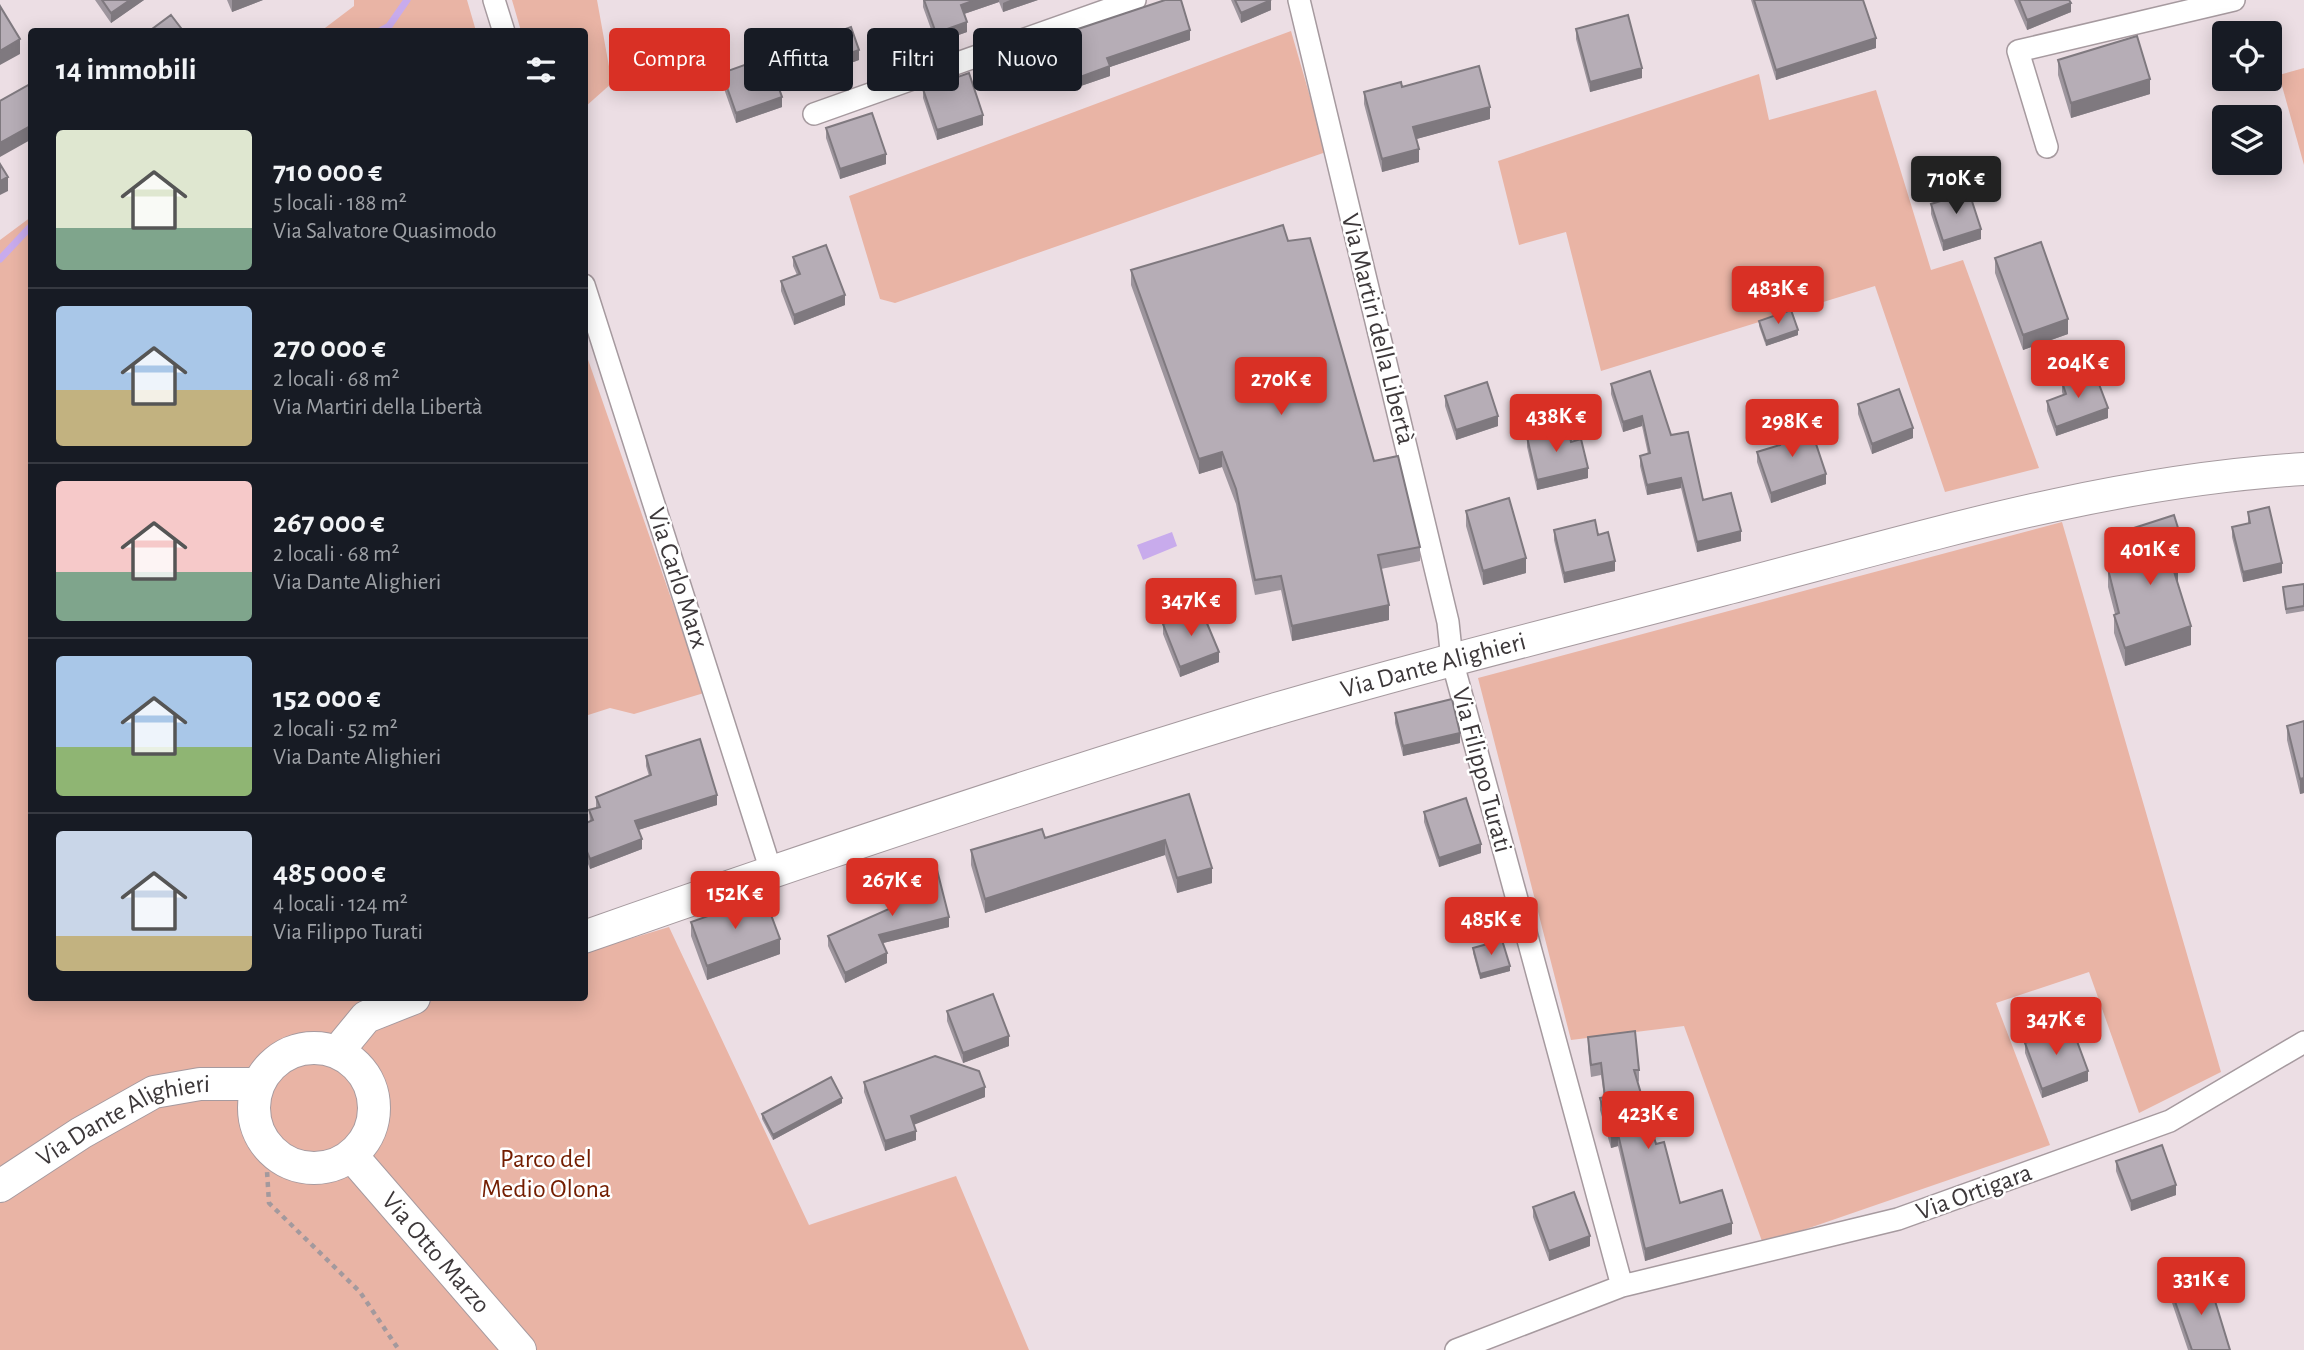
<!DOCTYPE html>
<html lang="it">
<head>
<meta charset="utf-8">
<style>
	:root { --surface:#171b24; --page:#242831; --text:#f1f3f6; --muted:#9ea1a6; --line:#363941; --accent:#d93025 }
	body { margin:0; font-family:"Alegreya Sans",sans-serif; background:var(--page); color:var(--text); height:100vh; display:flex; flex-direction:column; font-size:26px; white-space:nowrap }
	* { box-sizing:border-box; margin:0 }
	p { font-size:23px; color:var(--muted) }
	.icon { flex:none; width:38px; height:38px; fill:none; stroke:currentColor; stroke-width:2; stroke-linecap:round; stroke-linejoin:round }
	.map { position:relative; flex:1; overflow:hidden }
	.details { position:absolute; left:28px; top:28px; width:560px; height:973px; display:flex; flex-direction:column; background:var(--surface); border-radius:7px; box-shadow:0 4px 18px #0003 }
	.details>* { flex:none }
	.hud { position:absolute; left:609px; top:28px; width:665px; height:63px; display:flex; gap:14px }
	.controls { position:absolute; left:2212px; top:21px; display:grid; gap:14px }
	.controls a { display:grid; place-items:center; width:70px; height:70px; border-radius:7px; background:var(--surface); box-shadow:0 4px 18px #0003; font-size:35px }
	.price { position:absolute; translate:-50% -60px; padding:0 16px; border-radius:7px; background:var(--accent); color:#fff; font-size:23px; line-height:46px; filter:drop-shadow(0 2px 4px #0008) }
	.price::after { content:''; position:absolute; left:50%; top:42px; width:21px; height:16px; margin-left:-10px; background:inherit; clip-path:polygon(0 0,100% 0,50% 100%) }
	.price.on { background:#222; color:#fff }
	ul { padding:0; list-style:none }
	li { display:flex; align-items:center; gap:21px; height:175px; padding:0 28px }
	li+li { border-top:2px solid var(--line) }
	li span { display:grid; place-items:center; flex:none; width:196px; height:140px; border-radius:7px; color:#555 }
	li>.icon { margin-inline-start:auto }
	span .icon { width:84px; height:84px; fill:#fffc; stroke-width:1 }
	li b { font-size:30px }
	h2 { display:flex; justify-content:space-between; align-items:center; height:84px; padding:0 28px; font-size:30px }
	.chip { padding:0 24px; border-radius:7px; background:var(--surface); box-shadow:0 4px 18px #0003; font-size:24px; line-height:63px }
	.chip.on { background:var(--accent); color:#fff }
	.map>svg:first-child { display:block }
	.green { fill:#e9b4a5 }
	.water { fill:#c8abec }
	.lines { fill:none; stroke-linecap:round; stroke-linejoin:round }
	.stream { stroke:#c8abec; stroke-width:7 }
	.street-casing { stroke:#a69a9f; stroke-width:24 }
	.secondary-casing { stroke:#a69a9f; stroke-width:34 }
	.path { stroke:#a3999d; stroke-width:4.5; stroke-dasharray:5 5; stroke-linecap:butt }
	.street { stroke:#fff; stroke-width:21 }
	.secondary { stroke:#fff; stroke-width:32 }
	.wall { fill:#9d959d }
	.shaded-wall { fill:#7f797f }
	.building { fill:#b6adb6; stroke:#7f797f; stroke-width:2 }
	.labels { text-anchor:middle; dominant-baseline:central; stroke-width:5; stroke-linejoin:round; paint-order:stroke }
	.street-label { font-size:26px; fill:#3d383a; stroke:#fff }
	.park-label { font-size:26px; fill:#731d00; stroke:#fff }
</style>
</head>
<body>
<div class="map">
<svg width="2304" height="1350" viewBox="0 0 2304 1350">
	<rect width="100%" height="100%" fill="#ecdee4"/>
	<path class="green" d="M 354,0 L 467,0 L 476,31 L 321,31 L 354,6 Z
		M 512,0 L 597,0 L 612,83 L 585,107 L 584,32 L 521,31 Z
		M 1291,31 L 1326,152 L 895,303 L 880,299 L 849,196 Z
		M 2304,68 L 2304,165 L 2279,75 Z
		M 1759,74 L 1769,120 L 1876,90 L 1931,270 L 1963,260 L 2039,468 L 1945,492 L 1875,286 L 1601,371 L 1566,232 L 1519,245 L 1498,161 Z
		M 31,217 L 32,998 L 584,998 L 585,928 L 593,950 L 669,927 L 809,1225 L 956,1176 L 1029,1350 L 0,1350 L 0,240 Z
		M 584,348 L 704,693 L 634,714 L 610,708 L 585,716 Z
		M 2062,522 L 2221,1072 L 2139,1113 L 2089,972 L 1996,1003 L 2050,1145 L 1763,1244 L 1684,1026 L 1571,1040 L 1478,678 Z"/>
	<path class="water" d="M 1172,532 L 1177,546 L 1143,560 L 1137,545 Z"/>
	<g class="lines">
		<path class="stream" d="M 378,32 L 389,26 L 407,0
			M 0,259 L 32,225"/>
		<defs>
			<path id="street" d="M 494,0 L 504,32
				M 1299,0 L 1448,622 L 1452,660 L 1622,1286
				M 814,114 L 1135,0
				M 2047,147 L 2018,51 L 2234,0
				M 584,285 L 771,871
				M 1456,1350 L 1622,1286 L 1898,1219 L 2170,1121 L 2304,1042"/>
			<g id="secondary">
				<path id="s1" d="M 584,937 C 804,860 1026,785 1249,717 C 1403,671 1560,632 1717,591 C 1910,541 2103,481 2304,469"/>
				<circle cx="314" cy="1108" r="60"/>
				<path d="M 338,1051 L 366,1017 L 414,998"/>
				<path id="s2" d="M 352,1156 L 520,1350"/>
				<path id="s3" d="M 0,1186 L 81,1133 L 154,1092 L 200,1084 L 257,1084"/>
			</g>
		</defs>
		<use href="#street" class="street-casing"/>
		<use href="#secondary" class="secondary-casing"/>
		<path class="path" d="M 273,1153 L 267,1171 L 269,1203 L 360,1292 L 399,1350"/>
		<use href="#street" class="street"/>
		<use href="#secondary" class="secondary"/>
	</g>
	<path class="wall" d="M 95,0 L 144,0 L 111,23 Z
		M 227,0 L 263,0 L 232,12 Z
		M 923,0 L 1038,0 L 1003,12 L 999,2 L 964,14 L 967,32 L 936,43 L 923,7 Z
		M 1231,0 L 1271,0 L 1271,10 L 1241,23 Z
		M 1751,0 L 1863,0 L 1876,48 L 1776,80 Z
		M 2014,0 L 2069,0 L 2071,12 L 2027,30 Z
		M 1576,29 L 1642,78 L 1590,92 L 1576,39 Z
		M 1057,36 L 1190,40 L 1110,67 L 1110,76 L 1072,89 L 1057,46 Z
		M 859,60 L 779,88 L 782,107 L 736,123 L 722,83 L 722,73 Z
		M 2058,60 L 2150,94 L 2071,118 L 2058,75 Z
		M 1402,87 L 1490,119 L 1416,139 L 1419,162 L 1382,172 L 1364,104 L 1364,92 Z
		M 923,89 L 983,125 L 937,140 L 923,98 Z
		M 826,128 L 886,164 L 840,179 L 826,138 Z
		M 1931,204 L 1981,239 L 1943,251 L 1931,214 Z
		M 1288,241 L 1374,461 L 1420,547 L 1420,561 L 1381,569 L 1389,620 L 1292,641 L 1281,590 L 1255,595 L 1236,504 L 1222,467 L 1199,474 L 1131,285 L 1131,270 Z
		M 793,257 L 845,305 L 794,325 L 781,291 L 781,281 L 797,275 L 793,266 Z
		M 1995,258 L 2068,334 L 2023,350 L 1995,273 Z
		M 1759,321 L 1798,335 L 1766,346 L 1759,326 Z
		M 2062,382 L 2108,418 L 2056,436 L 2047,411 L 2047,401 L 2063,395 L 2062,392 Z
		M 1611,384 L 1671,435 L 1703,500 L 1741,541 L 1697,552 L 1681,488 L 1647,495 L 1640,466 L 1640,456 L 1648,454 L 1642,426 L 1623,432 L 1611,394 Z
		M 1445,396 L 1498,426 L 1456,440 L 1445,406 Z
		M 1858,404 L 1913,438 L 1872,454 L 1858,414 Z
		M 1776,434 L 1826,484 L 1771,503 L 1757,462 L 1757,452 L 1777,446 Z
		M 1527,437 L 1571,442 L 1588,478 L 1537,490 L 1527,447 Z
		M 1466,511 L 1526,573 L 1483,585 L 1466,526 Z
		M 2248,512 L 2282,573 L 2243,582 L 2232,537 L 2232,527 L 2248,524 Z
		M 2134,528 L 2183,562 L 2178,564 L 2177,582 L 2191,645 L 2125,666 L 2114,633 L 2114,615 L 2115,614 L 2108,587 L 2108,569 L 2138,562 L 2134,546 Z
		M 1554,530 L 1598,535 L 1615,571 L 1564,583 L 1554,540 Z
		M 2304,584 L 2304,611 L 2286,614 L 2283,587 Z
		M 1163,624 L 1219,662 L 1180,677 L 1163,634 Z
		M 1395,713 L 1460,743 L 1403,756 L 1395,723 Z
		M 2304,721 L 2304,793 L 2300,794 L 2287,740 L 2287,726 Z
		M 646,756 L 717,805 L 638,830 L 642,849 L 590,869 L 584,854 L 584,824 L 590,822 L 589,810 L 596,808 L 596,797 L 649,776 L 646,766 Z
		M 1189,794 L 1212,883 L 1177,893 L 1165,855 L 985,913 L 971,865 L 971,850 L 1045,838 Z
		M 1424,812 L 1481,853 L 1439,867 L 1424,822 Z
		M 891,877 L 949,927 L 883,943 L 887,963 L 845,983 L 828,946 L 828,936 L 896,906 L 891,887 Z
		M 691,922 L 780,954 L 707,980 L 691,936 Z
		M 1473,948 L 1510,971 L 1480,979 L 1473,953 Z
		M 947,1011 L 1009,1046 L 963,1063 L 947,1021 Z
		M 1588,1037 L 1639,1070 L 1639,1081 L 1638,1082 L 1656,1144 L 1680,1203 L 1732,1234 L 1645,1261 L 1618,1146 L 1611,1148 L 1600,1110 L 1600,1098 L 1604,1097 L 1601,1075 L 1591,1077 L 1588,1049 Z
		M 2025,1043 L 2088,1081 L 2042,1098 L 2025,1053 Z
		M 864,1082 L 985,1097 L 914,1124 L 916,1140 L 885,1151 L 864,1092 Z
		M 842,1103 L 773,1140 L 762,1119 L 762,1114 Z
		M 2116,1161 L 2176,1195 L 2131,1211 L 2116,1171 Z
		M 1533,1207 L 1590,1246 L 1549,1261 L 1533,1217 Z
		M 2171,1290 L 2230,1350 L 2188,1350 L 2171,1300 Z"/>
	<path class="shaded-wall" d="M 130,0 L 144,0 L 111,23 L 111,13 Z
		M 232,0 L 263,0 L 232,12 Z
		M 975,0 L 999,0 L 999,2 L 961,15 L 961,5 Z
		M 1010,0 L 1038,0 L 1003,12 L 1003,3 Z
		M 1271,0 L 1271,10 L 1241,23 L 1241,13 Z
		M 2071,3 L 2071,12 L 2027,30 L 2027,20 Z
		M 967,22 L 967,32 L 936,43 L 936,33 Z
		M 1190,30 L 1190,40 L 1110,67 L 1110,76 L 1072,89 L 1072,80 L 1107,58 Z
		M 1876,38 L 1876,48 L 1776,80 L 1776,70 Z
		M 20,39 L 20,54 L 0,65 L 0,51 Z
		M 859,50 L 859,60 L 776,90 L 776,80 Z
		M 1642,68 L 1642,78 L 1590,92 L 1590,82 Z
		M 2150,79 L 2150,94 L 2071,118 L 2071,103 Z
		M 782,97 L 782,107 L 736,123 L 736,113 Z
		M 1490,107 L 1490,119 L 1413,140 L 1413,127 Z
		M 983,115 L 983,125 L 937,140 L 937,130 Z
		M 32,125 L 32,139 L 0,157 L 0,143 Z
		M 1419,149 L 1419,162 L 1382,172 L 1382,159 Z
		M 886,154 L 886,164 L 840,179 L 840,169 Z
		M 8,177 L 8,191 L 0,195 L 0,181 Z
		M 1981,229 L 1981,239 L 1943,251 L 1943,241 Z
		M 845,295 L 845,305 L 794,325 L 794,315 Z
		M 2068,319 L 2068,334 L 2023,350 L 2023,335 Z
		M 1798,330 L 1798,335 L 1766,346 L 1766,341 Z
		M 2108,408 L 2108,418 L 2056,436 L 2056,427 Z
		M 1498,416 L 1498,426 L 1456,440 L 1456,430 Z
		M 1642,416 L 1642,426 L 1623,432 L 1623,422 Z
		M 1913,428 L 1913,438 L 1872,454 L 1872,444 Z
		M 1222,452 L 1222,467 L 1199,474 L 1199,459 Z
		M 1588,468 L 1588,478 L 1537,490 L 1537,480 Z
		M 1826,474 L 1826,484 L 1771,503 L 1771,493 Z
		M 1681,478 L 1681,488 L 1647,495 L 1647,485 Z
		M 1741,531 L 1741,541 L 1697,552 L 1697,542 Z
		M 2183,544 L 2183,562 L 2178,564 L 2178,582 L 2172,584 L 2173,547 Z
		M 1526,558 L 1526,573 L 1483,585 L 1483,571 Z
		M 1615,561 L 1615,571 L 1564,583 L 1564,573 Z
		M 2282,563 L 2282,573 L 2243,582 L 2243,572 Z
		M 1389,605 L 1389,620 L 1292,641 L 1292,626 Z
		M 2191,626 L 2191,645 L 2125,666 L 2125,648 Z
		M 1219,652 L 1219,662 L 1180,677 L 1180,667 Z
		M 1460,733 L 1460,743 L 1403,756 L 1403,746 Z
		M 2304,778 L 2304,793 L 2300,794 L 2300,779 Z
		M 717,795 L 717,805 L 635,831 L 635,821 Z
		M 642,839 L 642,849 L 590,869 L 590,859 Z
		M 1165,840 L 1165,855 L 985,913 L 985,899 Z
		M 1481,844 L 1481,853 L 1439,867 L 1439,858 Z
		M 1212,868 L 1212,883 L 1177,893 L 1177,878 Z
		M 949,917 L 949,927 L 879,944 L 879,935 Z
		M 780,939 L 780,954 L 707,980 L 707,966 Z
		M 887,953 L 887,963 L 845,983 L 845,973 Z
		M 1510,966 L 1510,971 L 1480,979 L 1480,974 Z
		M 1009,1036 L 1009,1046 L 963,1063 L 963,1053 Z
		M 2088,1071 L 2088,1081 L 2042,1098 L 2042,1089 Z
		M 985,1087 L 985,1097 L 911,1126 L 911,1116 Z
		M 842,1098 L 842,1103 L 773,1140 L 773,1135 Z
		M 916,1131 L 916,1140 L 885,1151 L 885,1141 Z
		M 1618,1134 L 1618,1146 L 1611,1148 L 1611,1136 Z
		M 2176,1185 L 2176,1195 L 2131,1211 L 2131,1201 Z
		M 1732,1223 L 1732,1234 L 1645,1261 L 1645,1249 Z
		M 1590,1236 L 1590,1246 L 1549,1261 L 1549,1251 Z"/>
	<path class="building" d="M 102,0 L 130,0 L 111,13 Z
		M 924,0 L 975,0 L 961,5 L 967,22 L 936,33 Z
		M 1165,0 L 1181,0 L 1190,30 L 1107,58 L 1110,66 L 1072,80 L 1057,36 Z
		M 1235,0 L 1271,0 L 1241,13 Z
		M 1754,0 L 1863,0 L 1876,38 L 1776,70 Z
		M 2019,0 L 2069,0 L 2071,3 L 2027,20 Z
		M 0,6 L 20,39 L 0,51 Z
		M 171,15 L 184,32 L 148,32 Z
		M 1628,15 L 1642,68 L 1590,82 L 1576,29 Z
		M 851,27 L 859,50 L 776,80 L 782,97 L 736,113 L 722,73 Z
		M 2137,36 L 2150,79 L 2071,103 L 2058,60 Z
		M 1479,66 L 1490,107 L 1413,127 L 1419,149 L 1382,159 L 1364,92 L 1401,82 L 1402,87 Z
		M 969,73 L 983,115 L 937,130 L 923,89 Z
		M 32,83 L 32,125 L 0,143 L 0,101 Z
		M 872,113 L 886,154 L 840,169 L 826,128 Z
		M 0,164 L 8,177 L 0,181 Z
		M 1969,192 L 1981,229 L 1943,241 L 1931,204 Z
		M 1283,225 L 1288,241 L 1310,238 L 1374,461 L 1398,456 L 1420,547 L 1378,555 L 1389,605 L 1292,626 L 1281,576 L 1255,580 L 1236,489 L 1222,452 L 1199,459 L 1131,270 Z
		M 2041,242 L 2068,319 L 2023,335 L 1995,258 Z
		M 826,245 L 845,295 L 794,315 L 781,281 L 800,274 L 793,257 Z
		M 1791,310 L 1798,330 L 1766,341 L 1759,321 Z
		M 1650,371 L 1671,435 L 1688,432 L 1703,500 L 1731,493 L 1741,531 L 1697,542 L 1681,478 L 1647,485 L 1640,456 L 1650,453 L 1642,416 L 1623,422 L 1611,384 Z
		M 2094,371 L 2108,408 L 2056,427 L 2047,401 L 2066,394 L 2062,382 Z
		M 1487,382 L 1498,416 L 1456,430 L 1445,396 Z
		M 1899,389 L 1913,428 L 1872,444 L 1858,404 Z
		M 1809,423 L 1826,474 L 1771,493 L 1757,452 L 1780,445 L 1776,434 Z
		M 1568,427 L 1571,442 L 1581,439 L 1588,468 L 1537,480 L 1527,437 Z
		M 1509,498 L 1526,558 L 1483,571 L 1466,511 Z
		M 2269,507 L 2282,563 L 2243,572 L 2232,527 L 2250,523 L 2248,512 Z
		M 2174,515 L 2183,544 L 2173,547 L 2178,564 L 2172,565 L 2191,626 L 2125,648 L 2114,615 L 2119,613 L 2108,569 L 2144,560 L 2134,528 Z
		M 1595,520 L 1598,535 L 1608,532 L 1615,561 L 1564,573 L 1554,530 Z
		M 2304,584 L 2304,606 L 2286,609 L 2283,587 Z
		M 1201,609 L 1219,652 L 1180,667 L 1163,624 Z
		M 1452,699 L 1460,733 L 1403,746 L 1395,713 Z
		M 2304,721 L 2304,778 L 2300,779 L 2287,726 Z
		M 700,739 L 717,795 L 635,821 L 642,839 L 590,859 L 584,844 L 584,824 L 593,820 L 589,810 L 600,807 L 596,797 L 651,775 L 646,756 Z
		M 1189,794 L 1212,868 L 1177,878 L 1165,840 L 985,899 L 971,850 L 1042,829 L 1045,838 Z
		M 1466,798 L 1481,844 L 1439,858 L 1424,812 Z
		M 936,866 L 949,917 L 879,935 L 887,953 L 845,973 L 828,936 L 898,905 L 891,877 Z
		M 764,896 L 780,939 L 707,966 L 691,922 Z
		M 1502,940 L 1510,966 L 1480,974 L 1473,948 Z
		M 993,994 L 1009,1036 L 963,1053 L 947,1011 Z
		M 2071,1025 L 2088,1071 L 2042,1089 L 2025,1043 Z
		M 1635,1031 L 1639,1070 L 1634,1070 L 1656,1144 L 1664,1142 L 1680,1203 L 1722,1190 L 1732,1223 L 1645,1249 L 1618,1134 L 1611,1136 L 1600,1098 L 1605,1097 L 1601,1063 L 1591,1065 L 1588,1037 Z
		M 935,1056 L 979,1071 L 985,1087 L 911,1116 L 916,1131 L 885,1141 L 864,1082 Z
		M 831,1077 L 842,1098 L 773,1135 L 762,1114 Z
		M 2162,1145 L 2176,1185 L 2131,1201 L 2116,1161 Z
		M 1574,1192 L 1590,1236 L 1549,1251 L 1533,1207 Z
		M 2208,1278 L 2230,1350 L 2192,1350 L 2171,1290 Z"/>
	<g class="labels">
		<g class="street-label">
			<text transform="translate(1378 329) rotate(76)">Via Martiri della Libertà</text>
			<text transform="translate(678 578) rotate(72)">Via Carlo Marx</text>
			<text stroke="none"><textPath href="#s1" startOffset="892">Via Dante Alighieri</textPath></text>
			<text transform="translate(1482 770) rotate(75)">Via Filippo Turati</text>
			<text stroke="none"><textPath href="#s3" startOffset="142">Via Dante Alighieri</textPath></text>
			<text transform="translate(1974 1192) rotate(-20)">Via Ortigara</text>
			<text stroke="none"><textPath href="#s2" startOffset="128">Via Otto Marzo</textPath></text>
		</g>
		<g class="park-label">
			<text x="546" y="1159">Parco del<tspan x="546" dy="30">Medio Olona</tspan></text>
		</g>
	</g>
</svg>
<div class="controls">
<a><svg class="icon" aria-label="locate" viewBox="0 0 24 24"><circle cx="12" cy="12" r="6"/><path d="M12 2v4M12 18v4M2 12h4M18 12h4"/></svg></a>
<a><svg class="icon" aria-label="layers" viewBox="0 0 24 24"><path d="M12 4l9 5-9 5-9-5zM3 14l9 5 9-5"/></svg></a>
</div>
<b class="price on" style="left:1956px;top:216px">710K €</b>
<b class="price" style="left:1778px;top:326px">483K €</b>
<b class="price" style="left:2078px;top:400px">204K €</b>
<b class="price" style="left:1281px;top:417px">270K €</b>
<b class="price" style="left:1556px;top:454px">438K €</b>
<b class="price" style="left:1792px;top:459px">298K €</b>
<b class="price" style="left:2150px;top:587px">401K €</b>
<b class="price" style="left:1191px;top:638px">347K €</b>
<b class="price" style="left:892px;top:918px">267K €</b>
<b class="price" style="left:735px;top:931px">152K €</b>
<b class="price" style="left:1491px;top:957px">485K €</b>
<b class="price" style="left:2056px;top:1057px">347K €</b>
<b class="price" style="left:1648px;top:1151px">423K €</b>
<b class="price" style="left:2201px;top:1317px">331K €</b>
<div class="hud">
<a class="chip on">Compra</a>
<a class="chip">Affitta</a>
<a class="chip">Filtri</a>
<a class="chip">Nuovo</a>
</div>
<section class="details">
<h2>14 immobili<svg class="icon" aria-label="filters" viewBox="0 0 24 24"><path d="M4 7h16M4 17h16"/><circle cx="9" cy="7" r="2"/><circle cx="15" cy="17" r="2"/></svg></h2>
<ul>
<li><span style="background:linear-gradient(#dfe7d0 70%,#7fa58c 0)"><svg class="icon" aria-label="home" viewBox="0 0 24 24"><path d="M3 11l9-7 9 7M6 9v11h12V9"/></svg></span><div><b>710 000 €</b><p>5 locali · 188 m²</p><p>Via Salvatore Quasimodo</p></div></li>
<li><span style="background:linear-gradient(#a9c7e8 60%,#c2b280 0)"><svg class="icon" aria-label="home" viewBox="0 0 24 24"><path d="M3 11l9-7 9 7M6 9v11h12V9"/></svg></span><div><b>270 000 €</b><p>2 locali · 68 m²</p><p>Via Martiri della Libertà</p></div></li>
<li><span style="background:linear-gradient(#f6c9c9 65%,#7fa58c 0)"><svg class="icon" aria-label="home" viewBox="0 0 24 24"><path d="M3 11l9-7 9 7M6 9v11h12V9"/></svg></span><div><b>267 000 €</b><p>2 locali · 68 m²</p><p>Via Dante Alighieri</p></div></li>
<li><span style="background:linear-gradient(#a9c7e8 65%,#8fb573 0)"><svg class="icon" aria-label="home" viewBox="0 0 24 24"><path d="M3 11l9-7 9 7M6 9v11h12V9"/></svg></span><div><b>152 000 €</b><p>2 locali · 52 m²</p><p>Via Dante Alighieri</p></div></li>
<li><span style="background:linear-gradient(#c9d6e8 75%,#c2b280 0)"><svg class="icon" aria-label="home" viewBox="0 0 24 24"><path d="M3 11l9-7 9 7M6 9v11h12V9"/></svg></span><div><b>485 000 €</b><p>4 locali · 124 m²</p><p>Via Filippo Turati</p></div></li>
</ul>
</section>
</div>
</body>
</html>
